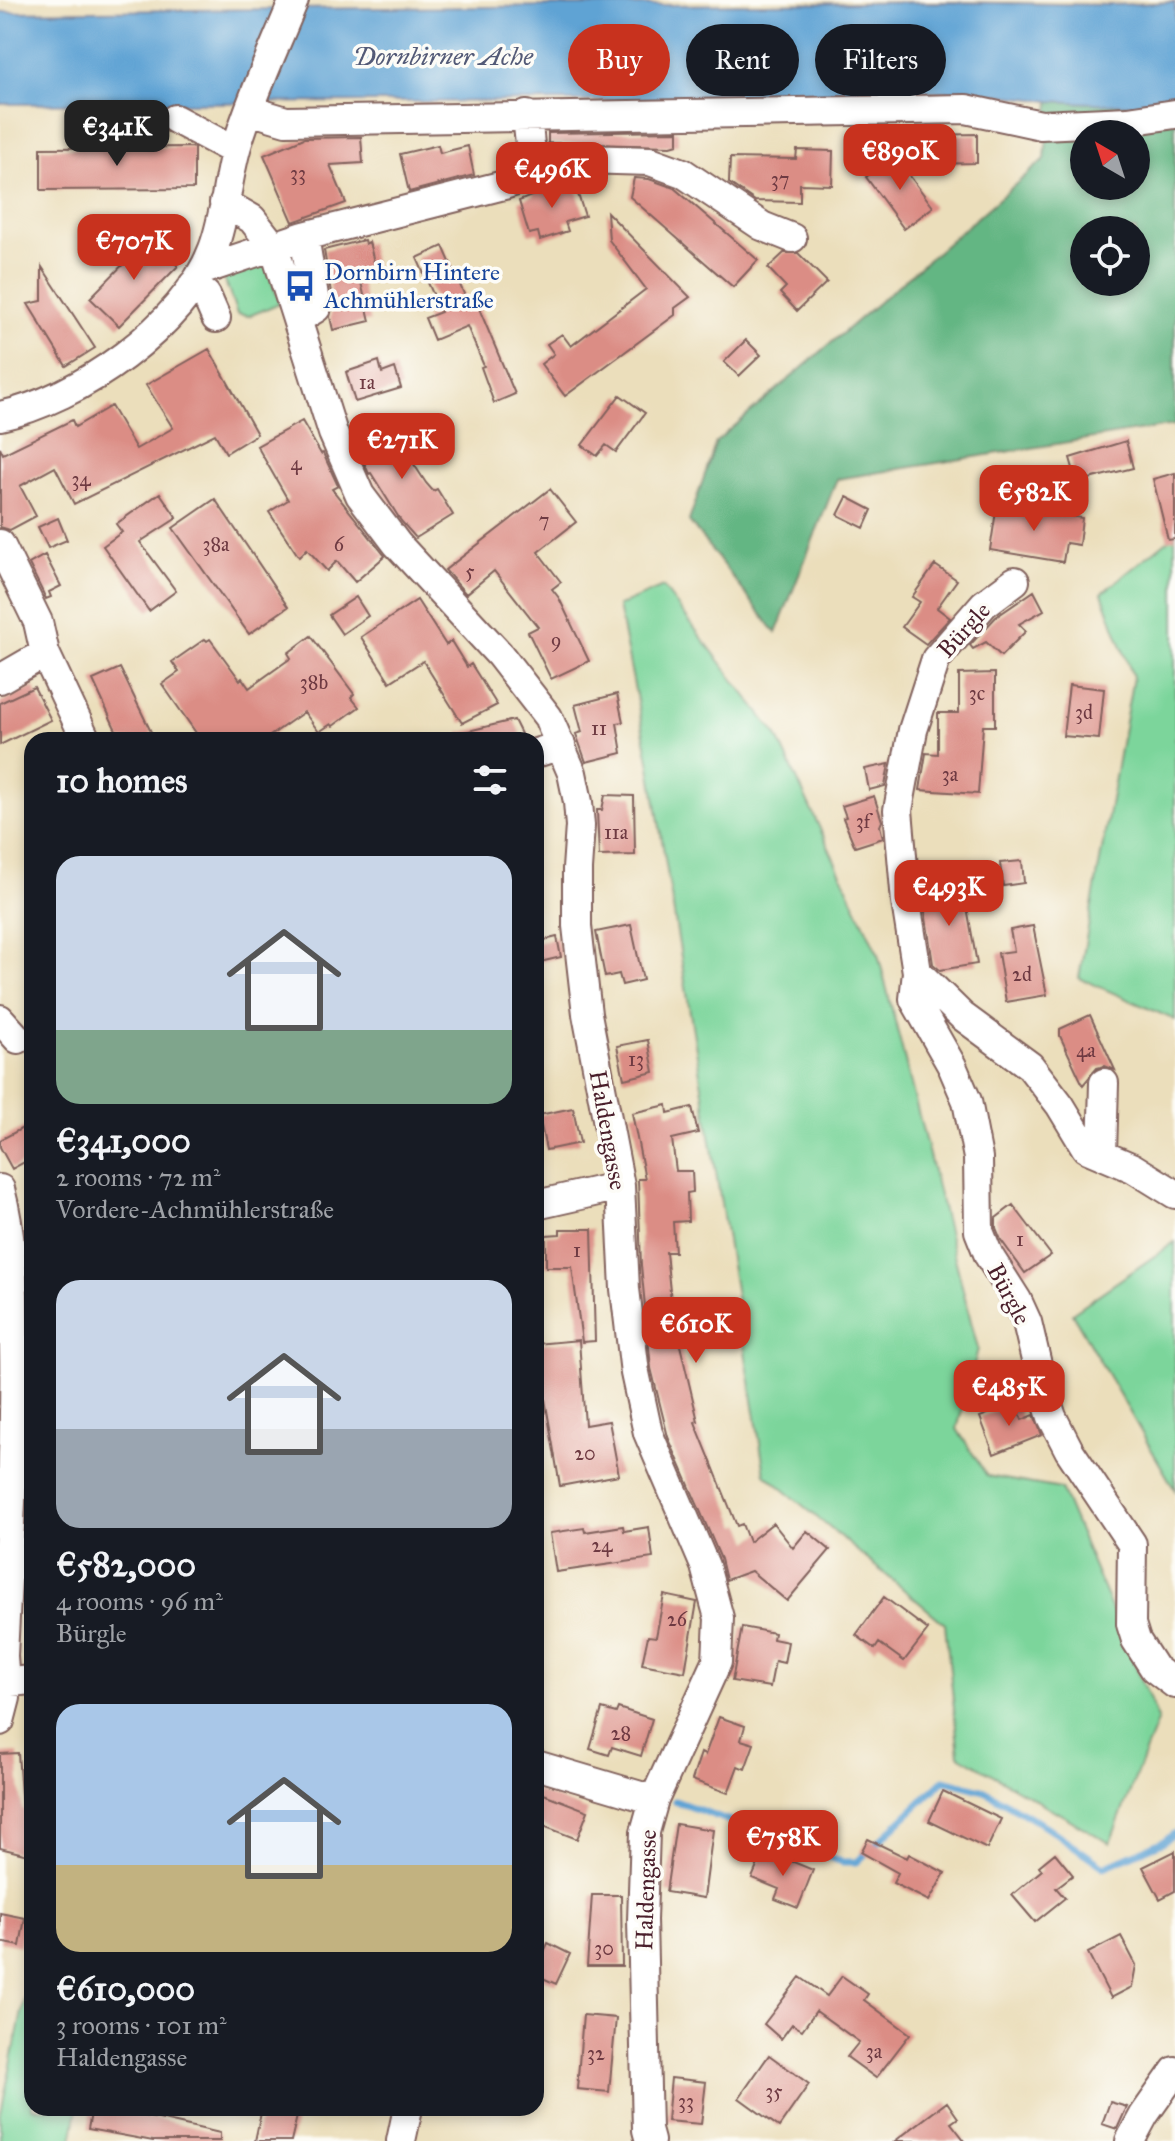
<!DOCTYPE html>
<html lang="en">
<head>
<meta charset="utf-8">
<style>
	:root { --surface:#171b24; --page:#242831; --text:#f1f3f6; --muted:#9ea1a6; --accent:#c8321e }
	body { margin:0; font-family:"IM FELL Great Primer",serif; background:var(--page); color:var(--text); height:100vh; display:flex; flex-direction:column; font-size:30px; white-space:nowrap }
	* { box-sizing:border-box; margin:0 }
	p { font-size:26px; color:var(--muted) }
	.icon { flex:none; width:44px; height:44px; fill:none; stroke:currentColor; stroke-width:2; stroke-linecap:round; stroke-linejoin:round }
	.map { position:relative; flex:1; overflow:hidden }
	.side { position:absolute; left:24px; top:732px; width:520px; height:1384px; display:flex; flex-direction:column; background:var(--surface); border-radius:24px; box-shadow:0 4px 12px #0003 }
	.side>* { flex:none }
	.guide { position:absolute; left:568px; top:24px; width:486px; height:72px; display:flex; gap:16px }
	.needle { width:52px; rotate:321deg }
	.buttons { position:absolute; left:1070px; top:120px; display:grid; gap:16px }
	.buttons a { display:grid; place-items:center; width:80px; height:80px; border-radius:50%; background:var(--surface); box-shadow:0 4px 12px #0003; font-size:40px }
	.price { position:absolute; translate:-50% -68px; padding:0 18px; border-radius:16px; background:var(--accent); color:#fff; font-size:26px; line-height:52px; filter:drop-shadow(0 2px 4px #0008) }
	.price::after { content:''; position:absolute; left:50%; top:48px; width:24px; height:18px; margin-left:-12px; background:inherit; clip-path:polygon(0 0,100% 0,50% 100%) }
	.price.current { background:#222; color:#fff }
	ul { padding:0; list-style:none }
	li { display:grid; align-content:center; gap:16px; height:424px; padding:0 32px }
	li span { display:grid; place-items:center; height:248px; border-radius:24px; color:#555 }
	li>.icon { margin-inline-start:auto }
	span .icon { width:144px; height:144px; fill:#fffc; stroke-width:1 }
	li b { font-size:34px }
	h2 { display:flex; justify-content:space-between; align-items:center; height:96px; padding:0 32px; font-size:34px }
	.tag { padding:0 28px; border-radius:36px; background:var(--surface); box-shadow:0 4px 12px #0003; font-size:28px; line-height:72px }
	.tag.current { background:var(--accent); color:#fff }
	.map>svg:first-child { display:block }
	.green { fill:#7bd59b; stroke:#627a63; stroke-width:2 }
	.forest { fill:#64b683; stroke:#576a57; stroke-width:2; fill-rule:evenodd }
	.water { fill:#5fa3d4; stroke:#546180; stroke-width:2 }
	.lines { fill:none; stroke-linecap:round; stroke-linejoin:round }
	.stream { stroke:#5fa3d4; stroke-width:7 }
	.building { fill:#db8d85 }
	.minor-casing { stroke:#82625d; stroke-width:32 }
	.minor { stroke:#fff; stroke-width:28 }
	.labels { text-anchor:middle; dominant-baseline:central; stroke-width:7; stroke-linejoin:round; paint-order:stroke }
	.number-label { font-size:20px; fill:#6e3a42 }
	.transit-label { font-size:24px; fill:#164399; stroke:#fdfcf7; text-anchor:start }
	.street-label { font-size:24px; fill:#4a1f2b; stroke:#fdfcf7 }
	.water-label { font-size:26px; font-style:italic; fill:#535a77; stroke:#fdfcf7 }
</style>
</head>
<body>
<div class="map">
<svg width="1175" height="2141" viewBox="0 0 1175 2141">
	<rect width="100%" height="100%" fill="#fdfcf7"/>
	<filter id="ink" filterUnits="userSpaceOnUse"><feTurbulence type="fractalNoise" baseFrequency=".0125" numOctaves="2"/><feDisplacementMap in="SourceGraphic" scale="16" xChannelSelector="R" yChannelSelector="G"/><feConvolveMatrix kernelMatrix="1 2 1 2 8 2 1 2 1" color-interpolation-filters="sRGB"/></filter>
	<filter id="wash" filterUnits="userSpaceOnUse"><feTurbulence type="fractalNoise" baseFrequency=".006" numOctaves="4" result="noise"/><feDisplacementMap in="SourceGraphic" scale="32" xChannelSelector="R" yChannelSelector="G"/><feGaussianBlur stdDeviation="1.8" result="paint"/><feColorMatrix in="noise" values="0 0 0 0 0 0 0 0 0 0 0 0 0 0 0 0 0 1.4 0 .05"/><feComposite in="paint" operator="in"/></filter>
	<g filter="url(#wash)">
		<rect width="100%" height="100%" fill="#ebdebb"/>
		<path class="green" d="M 264,261 L 280,303 L 249,316 L 237,314 L 224,278 L 227,273 Z
			M 1175,534 L 1175,1020 L 1079,978 L 1133,677 L 1102,593 Z
			M 663,587 L 777,736 L 878,954 L 978,1349 L 957,1429 L 987,1476 L 1061,1489 L 1158,1719 L 1110,1843 L 959,1755 L 945,1624 L 765,1474 L 649,760 L 618,606 Z
			M 1175,1242 L 1175,1490 L 1072,1313 Z
			M 32,1964 L 32,2108 L 78,2108 L 72,2141 L 0,2141 L 0,2117 Z"/>
		<path class="forest" d="M 1175,97 L 1175,425 L 837,479 L 776,633 L 689,521 L 716,442 L 1045,159 L 1050,101 L 1135,105 ZM 1084,134 L 1136,134 L 1136,186 L 1084,186 ZM 1084,230 L 1136,230 L 1136,282 L 1084,282 Z"/>
		<path class="water" d="M 946,2 L 1112,5 L 1175,2 L 1175,97 L 1135,105 L 1050,101 L 966,91 L 606,101 L 0,104 L 0,12 C 315,10 630,6 946,2 Z"/>
		<g class="lines">
			<path class="stream" d="M 675,1801 L 842,1862 L 857,1862 L 944,1780 L 985,1791 L 1047,1827 L 1104,1867 L 1164,1841 L 1175,1833"/>
		</g>
		<g id="blocks">
			<path class="building" d="M 678,131 L 678,144 L 671,146 L 548,143 L 548,133 Z
				M 977,134 L 977,163 L 928,164 L 927,135 Z
				M 361,137 L 363,163 L 330,165 L 346,203 L 293,222 L 264,155 L 304,138 Z
				M 438,145 L 440,153 L 468,146 L 474,175 L 409,192 L 400,154 Z
				M 191,147 L 194,148 L 194,189 L 41,190 L 41,148 Z
				M 797,150 L 833,151 L 832,185 L 800,184 L 800,202 L 755,201 L 729,183 L 730,158 L 796,159 Z
				M 895,156 L 933,207 L 904,229 L 866,177 Z
				M 634,178 L 649,179 L 674,188 L 758,260 L 733,287 L 630,197 Z
				M 574,182 L 585,216 L 565,222 L 568,231 L 540,240 L 538,232 L 529,234 L 519,201 L 534,195 L 533,193 Z
				M 607,212 L 690,297 L 675,308 L 675,315 L 565,396 L 541,364 L 554,354 L 547,344 L 562,334 L 571,346 L 646,289 L 609,240 Z
				M 149,238 L 178,266 L 119,326 L 90,298 Z
				M 364,240 L 365,244 L 369,242 L 378,278 L 361,282 L 370,321 L 333,330 L 330,317 L 333,305 L 324,250 Z
				M 443,246 L 467,301 L 470,299 L 472,303 L 476,301 L 515,394 L 494,403 L 481,367 L 484,366 L 467,326 L 434,340 L 425,318 L 441,312 L 417,258 Z
				M 784,253 L 798,253 L 827,282 L 797,311 L 780,293 L 786,287 L 768,268 Z
				M 42,267 L 95,348 L 66,366 L 28,304 L 42,301 Z
				M 746,340 L 761,355 L 739,376 L 724,362 Z
				M 209,349 L 257,434 L 226,453 L 215,434 L 74,504 L 55,467 L 20,486 L 36,516 L 10,530 L 0,527 L 0,447 L 3,454 L 72,420 L 75,427 L 111,406 L 136,449 L 173,428 L 146,385 Z
				M 379,361 L 382,373 L 395,368 L 401,388 L 355,402 L 346,372 Z
				M 620,395 L 645,413 L 616,452 L 606,445 L 597,456 L 582,445 Z
				M 302,421 L 321,454 L 323,453 L 338,486 L 332,489 L 385,556 L 355,582 L 337,561 L 327,571 L 307,549 L 299,557 L 269,512 L 288,500 L 257,446 Z
				M 397,424 L 410,458 L 426,483 L 433,491 L 437,489 L 453,515 L 416,538 L 401,521 L 371,473 L 369,474 L 355,441 Z
				M 1126,441 L 1133,468 L 1077,482 L 1070,458 Z
				M 1175,473 L 1175,539 L 1168,540 L 1153,479 Z
				M 550,489 L 576,522 L 538,552 L 561,582 L 552,589 L 559,598 L 589,661 L 551,679 L 528,632 L 538,627 L 494,571 L 466,594 L 445,570 Z
				M 160,493 L 177,518 L 140,542 L 176,591 L 149,611 L 103,546 L 122,532 L 116,524 Z
				M 847,497 L 872,510 L 864,528 L 838,515 Z
				M 215,499 L 288,607 L 249,634 L 173,528 Z
				M 997,505 L 1082,518 L 1079,545 L 1066,543 L 1063,562 L 990,550 Z
				M 58,518 L 67,540 L 48,548 L 38,527 Z
				M 45,555 L 61,586 L 49,592 L 51,597 L 46,599 L 29,564 Z
				M 935,565 L 957,580 L 937,608 L 950,618 L 926,644 L 902,627 L 920,602 L 912,597 Z
				M 1034,591 L 1044,610 L 1019,624 L 1026,631 L 1001,656 L 986,642 L 973,649 L 970,645 L 996,617 Z
				M 356,597 L 368,616 L 342,634 L 329,615 Z
				M 417,600 L 446,645 L 451,641 L 467,667 L 471,664 L 497,705 L 462,723 L 423,661 L 390,682 L 361,637 Z
				M 311,636 L 354,694 L 351,697 L 359,707 L 333,726 L 331,724 L 319,732 L 304,712 L 264,740 L 201,740 L 162,684 L 179,672 L 172,662 L 205,639 L 207,641 L 210,639 L 240,680 L 242,678 L 249,688 L 291,658 L 288,653 Z
				M 120,668 L 155,740 L 121,740 L 114,726 L 93,680 Z
				M 995,673 L 995,726 L 983,726 L 978,794 L 920,790 L 926,753 L 938,754 L 938,713 L 959,713 L 959,674 Z
				M 1069,685 L 1104,689 L 1099,739 L 1063,736 Z
				M 34,687 L 51,720 L 0,745 L 0,703 Z
				M 617,694 L 623,722 L 617,723 L 622,753 L 586,762 L 576,734 L 582,732 L 575,705 Z
				M 514,720 L 524,740 L 461,740 L 460,733 Z
				M 889,764 L 885,786 L 869,790 L 865,769 Z
				M 605,795 L 634,796 L 635,855 L 599,856 L 597,810 L 602,810 Z
				M 874,796 L 882,821 L 880,826 L 883,838 L 855,847 L 843,818 L 846,817 L 842,806 Z
				M 1022,861 L 1024,883 L 1003,886 L 1000,863 Z
				M 963,884 L 977,964 L 940,970 L 933,964 L 922,891 Z
				M 631,925 L 643,980 L 622,985 L 619,974 L 605,977 L 596,932 Z
				M 1033,926 L 1047,995 L 1006,1002 L 998,953 L 1014,951 L 1010,930 Z
				M 557,937 L 561,957 L 536,963 L 536,942 Z
				M 1090,1015 L 1115,1070 L 1105,1066 L 1097,1068 L 1083,1085 L 1060,1036 L 1060,1029 Z
				M 648,1040 L 654,1072 L 624,1079 L 617,1046 Z
				M 667,1105 L 668,1113 L 692,1107 L 698,1133 L 672,1139 L 676,1171 L 692,1171 L 693,1192 L 687,1193 L 688,1221 L 673,1222 L 675,1252 L 666,1252 L 675,1341 L 679,1341 L 698,1421 L 695,1422 L 737,1526 L 742,1524 L 749,1542 L 773,1523 L 793,1548 L 807,1531 L 830,1550 L 787,1601 L 751,1571 L 726,1580 L 721,1559 L 668,1437 L 651,1368 L 641,1265 L 638,1179 L 645,1179 L 632,1113 Z
				M 573,1108 L 580,1143 L 546,1150 L 539,1115 Z
				M 32,1123 L 32,1158 L 12,1169 L 0,1147 L 0,1140 Z
				M 1013,1205 L 1051,1255 L 1025,1273 L 1001,1240 L 996,1228 L 996,1218 Z
				M 560,1229 L 592,1229 L 595,1341 L 582,1342 L 572,1267 L 546,1267 L 546,1235 L 560,1234 Z
				M 579,1340 L 585,1425 L 609,1421 L 619,1475 L 560,1486 L 545,1399 L 536,1399 L 536,1344 Z
				M 1016,1403 L 1022,1420 L 1034,1415 L 1042,1435 L 994,1454 L 980,1417 Z
				M 623,1526 L 624,1531 L 649,1527 L 653,1558 L 556,1572 L 550,1533 L 584,1528 L 585,1532 Z
				M 664,1595 L 697,1602 L 685,1672 L 642,1664 L 648,1636 L 656,1637 Z
				M 884,1597 L 928,1630 L 904,1661 L 879,1643 L 875,1649 L 856,1635 Z
				M 742,1627 L 774,1633 L 773,1639 L 788,1642 L 784,1663 L 775,1661 L 770,1687 L 732,1681 Z
				M 618,1708 L 652,1719 L 641,1756 L 612,1747 L 609,1755 L 590,1749 L 602,1709 L 616,1713 Z
				M 719,1717 L 745,1726 L 741,1740 L 754,1744 L 745,1769 L 738,1766 L 728,1793 L 692,1780 L 701,1753 L 705,1755 Z
				M 18,1753 L 22,1809 L 32,1812 L 32,1838 L 28,1855 L 0,1848 L 0,1754 Z
				M 536,1791 L 588,1811 L 577,1839 L 536,1823 Z
				M 943,1791 L 1001,1819 L 987,1849 L 929,1821 Z
				M 676,1824 L 713,1830 L 704,1898 L 666,1892 Z
				M 868,1839 L 907,1858 L 909,1854 L 945,1873 L 929,1901 L 893,1883 L 898,1873 L 861,1852 Z
				M 764,1850 L 813,1870 L 798,1908 L 775,1899 L 779,1889 L 752,1878 Z
				M 1175,1851 L 1175,1891 L 1160,1899 L 1143,1867 Z
				M 1055,1853 L 1073,1875 L 1056,1888 L 1065,1898 L 1035,1922 L 1012,1895 L 1042,1870 L 1039,1866 Z
				M 592,1895 L 621,1895 L 622,1966 L 587,1966 Z
				M 0,1913 L 25,1918 L 20,1946 L 0,1942 Z
				M 1121,1936 L 1136,1965 L 1132,1987 L 1111,1998 L 1088,1953 Z
				M 548,1943 L 570,1954 L 556,1984 L 536,1975 L 536,1969 Z
				M 842,1976 L 868,1994 L 864,2000 L 910,2034 L 876,2078 L 847,2057 L 859,2042 L 816,2011 L 802,2030 L 792,2024 L 781,2039 L 764,2024 L 800,1977 L 827,1996 Z
				M 583,2015 L 616,2018 L 609,2092 L 577,2089 Z
				M 769,2055 L 809,2084 L 779,2127 L 739,2098 Z
				M 671,2078 L 706,2082 L 701,2124 L 667,2121 Z
				M 947,2102 L 958,2118 L 951,2123 L 965,2141 L 895,2141 Z
				M 1110,2102 L 1127,2107 L 1117,2129 L 1102,2124 Z
				M 92,2108 L 143,2108 L 141,2115 L 220,2133 L 220,2141 L 153,2141 L 88,2129 Z
				M 262,2108 L 299,2108 L 291,2141 L 255,2141 Z"/>
		</g>
	</g>
	<g filter="url(#ink)">
		<use href="#blocks" fill-opacity="0" stroke="#82625d" stroke-width="2"/>
		<g class="lines">
			<defs>
				<path id="minor" d="M 249,110 L 286,121 L 966,109 L 1041,125 L 1128,121 L 1175,114
					M 527,115 L 530,145 L 542,174
					M 175,119 L 235,151
					M 224,203 L 252,219 L 274,247 L 333,433 L 360,495 L 397,544 L 499,654 L 548,717 L 572,773 L 578,802 L 580,826 L 577,869 L 577,926 L 587,1014 L 620,1186 L 625,1289 L 635,1373 L 648,1433 L 705,1566 L 719,1618 L 717,1662 L 654,1800 L 645,1832 L 642,1920 L 647,2130 L 650,2141
					M 203,270 L 304,236 L 504,185 L 583,159 L 650,161 L 683,173 L 762,226 L 792,238
					M 193,285 L 206,295 L 216,318
					M 298,319 L 316,308 L 304,236
					M 0,416 C 78,400 184,326 213,249 C 226,215 227,177 238,142 C 253,93 275,47 294,0
					M 0,544 L 38,622 L 45,653 L 0,679
					M 1015,581 L 984,604 L 936,659 L 913,730 L 898,810 L 906,902 L 917,972 L 914,999 L 952,1066 L 967,1101 L 978,1158 L 979,1231 L 989,1256 L 1017,1300 L 1027,1322 L 1043,1390 L 1052,1417 L 1069,1450 L 1132,1544 L 1131,1624 L 1136,1640 L 1154,1668 L 1175,1684
					M 45,653 L 86,740
					M 536,753 L 561,745
					M 917,972 L 962,1016 L 1030,1066 L 1060,1105 L 1086,1148 L 1133,1168 L 1175,1194
					M 0,1019 L 18,1039
					M 1102,1154 L 1104,1083
					M 0,1189 C 14,1241 13,1293 14,1346 C 16,1450 8,1553 3,1656 L 6,1698 L 0,1721
					M 536,1205 L 620,1186
					M 0,1683 L 32,1680
					M 536,1765 L 654,1800
					M 401,2141 L 408,2108
					M 1130,2141 L 1144,2115 L 1175,2071"/>
			</defs>
			<use href="#minor" class="minor-casing"/>
			<use href="#minor" class="minor"/>
		</g>
	</g>
	<defs>
		<symbol id="bus-bare" viewBox="-9 -9 18 18"><path d="M-5-6H5V4H4V6H2V4H-2V6H-4V4H-5ZM-3.5-4V0h7V-4ZM-3.5 1.2v1.5H-2V1.2ZM2 1.2v1.5H3.5V1.2Z" fill="#1a4fb4" stroke="#fdfcf7" stroke-width="2.5" paint-order="stroke"/></symbol>
	</defs>
	<g fill-rule="evenodd">
		<use href="#bus-bare" x="278" y="264" width="44" height="44"/>
	</g>
	<g class="labels">
		<g class="number-label">
			<text x="298" y="173">33</text>
			<text x="780" y="179">37</text>
			<text x="367" y="382">1a</text>
			<text x="296" y="463">4</text>
			<text x="81" y="479">34</text>
			<text x="544" y="520">7</text>
			<text x="216" y="544">38a</text>
			<text x="339" y="544">6</text>
			<text x="470" y="571">5</text>
			<text x="556" y="640">9</text>
			<text x="314" y="682">38b</text>
			<text x="977" y="693">3c</text>
			<text x="1084" y="712">3d</text>
			<text x="599" y="728">11</text>
			<text x="950" y="774">3a</text>
			<text x="863" y="821">3f</text>
			<text x="616" y="832">11a</text>
			<text x="1022" y="974">2d</text>
			<text x="1086" y="1050">4a</text>
			<text x="636" y="1059">13</text>
			<text x="1020" y="1239">1</text>
			<text x="577" y="1250">1</text>
			<text x="585" y="1453">20</text>
			<text x="602" y="1545">24</text>
			<text x="677" y="1619">26</text>
			<text x="621" y="1733">28</text>
			<text x="604" y="1948">30</text>
			<text x="874" y="2051">3a</text>
			<text x="596" y="2053">32</text>
			<text x="774" y="2091">35</text>
			<text x="686" y="2101">33</text>
		</g>
		<g class="transit-label">
			<text x="324" y="272">Dornbirn Hintere<tspan x="324" dy="28">Achmühlerstraße</tspan></text>
		</g>
		<g class="street-label">
			<text transform="translate(964 630) rotate(-48)">Bürgle</text>
			<text transform="translate(608 1130) rotate(80)">Haldengasse</text>
			<text transform="translate(1009 1294) rotate(62)">Bürgle</text>
			<text transform="translate(646 1890) rotate(-88)">Haldengasse</text>
		</g>
		<g class="water-label">
			<text x="443" y="56">Dornbirner Ache</text>
		</g>
	</g>
</svg>
<div class="buttons">
<a><svg class="needle" viewBox="-14 -14 28 28"><path d="M0-13l5 13h-10z" fill="#e53935"/><path d="M0 13l5-13h-10z" fill="#9ea1a6"/></svg></a>
<a><svg class="icon" aria-label="locate" viewBox="0 0 24 24"><circle cx="12" cy="12" r="6"/><path d="M12 2v4M12 18v4M2 12h4M18 12h4"/></svg></a>
</div>
<b class="price current" style="left:117px;top:168px">€341K</b>
<b class="price" style="left:900px;top:192px">€890K</b>
<b class="price" style="left:552px;top:210px">€496K</b>
<b class="price" style="left:134px;top:282px">€707K</b>
<b class="price" style="left:402px;top:481px">€271K</b>
<b class="price" style="left:1034px;top:533px">€582K</b>
<b class="price" style="left:949px;top:928px">€493K</b>
<b class="price" style="left:696px;top:1365px">€610K</b>
<b class="price" style="left:1009px;top:1428px">€485K</b>
<b class="price" style="left:783px;top:1878px">€758K</b>
<div class="guide">
<a class="tag current">Buy</a>
<a class="tag">Rent</a>
<a class="tag">Filters</a>
</div>
<section class="side">
<h2>10 homes<svg class="icon" aria-label="filters" viewBox="0 0 24 24"><path d="M4 7h16M4 17h16"/><circle cx="9" cy="7" r="2"/><circle cx="15" cy="17" r="2"/></svg></h2>
<ul>
<li><span style="background:linear-gradient(#c9d6e8 70%,#7fa58c 0)"><svg class="icon" aria-label="home" viewBox="0 0 24 24"><path d="M3 11l9-7 9 7M6 9v11h12V9"/></svg></span><div><b>€341,000</b><p>2 rooms · 72 m²</p><p>Vordere-Achmühlerstraße</p></div></li>
<li><span style="background:linear-gradient(#c9d6e8 60%,#9aa5b1 0)"><svg class="icon" aria-label="home" viewBox="0 0 24 24"><path d="M3 11l9-7 9 7M6 9v11h12V9"/></svg></span><div><b>€582,000</b><p>4 rooms · 96 m²</p><p>Bürgle</p></div></li>
<li><span style="background:linear-gradient(#a9c7e8 65%,#c2b280 0)"><svg class="icon" aria-label="home" viewBox="0 0 24 24"><path d="M3 11l9-7 9 7M6 9v11h12V9"/></svg></span><div><b>€610,000</b><p>3 rooms · 101 m²</p><p>Haldengasse</p></div></li>
</ul>
</section>
</div>
</body>
</html>
